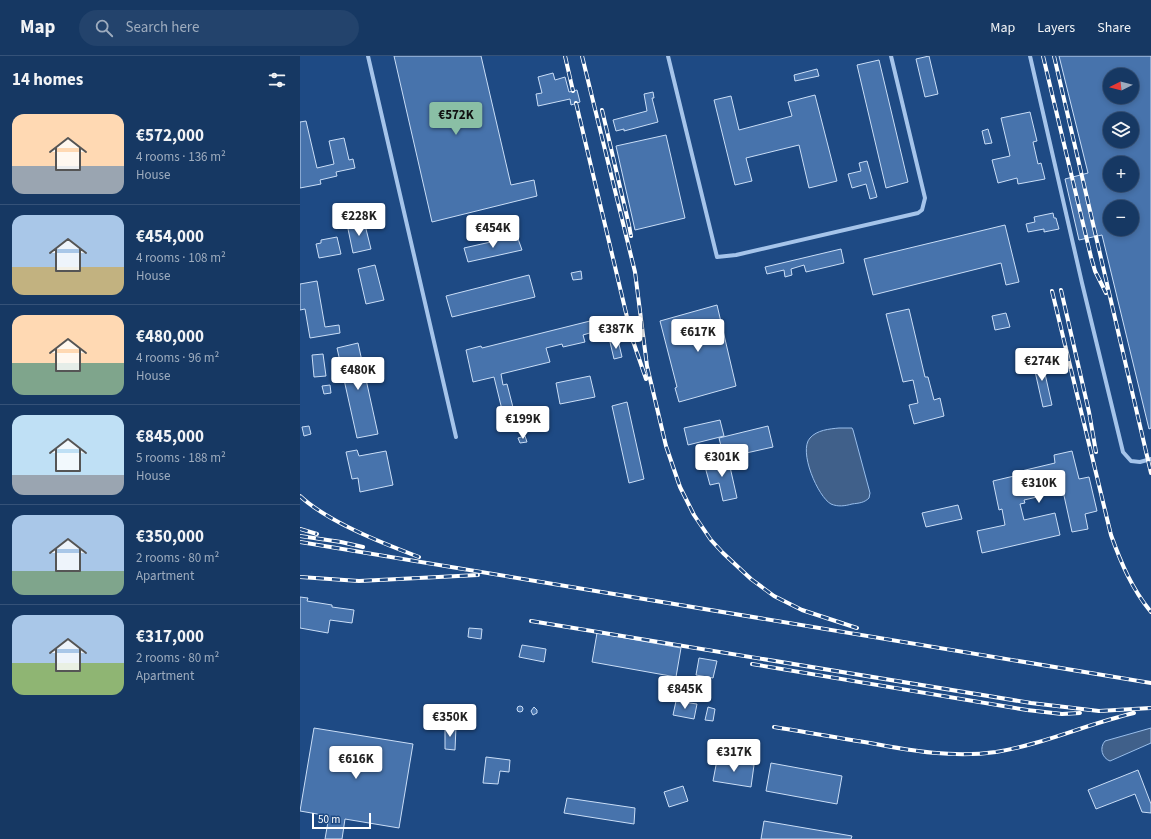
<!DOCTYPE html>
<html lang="en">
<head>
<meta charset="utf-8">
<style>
	:root { --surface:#163863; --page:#23436c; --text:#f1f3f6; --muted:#9eacbe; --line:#355278; --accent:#8abfa5 }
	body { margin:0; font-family:"Source Sans 3",sans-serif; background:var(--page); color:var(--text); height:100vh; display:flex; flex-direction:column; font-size:15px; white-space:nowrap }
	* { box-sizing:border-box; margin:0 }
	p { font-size:13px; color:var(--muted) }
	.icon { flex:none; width:22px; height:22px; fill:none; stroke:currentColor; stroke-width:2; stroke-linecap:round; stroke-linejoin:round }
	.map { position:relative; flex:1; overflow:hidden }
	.panel { display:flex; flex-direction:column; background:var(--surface); width:300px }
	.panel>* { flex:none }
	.needle { width:26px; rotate:264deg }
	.buttons { position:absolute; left:803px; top:12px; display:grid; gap:8px }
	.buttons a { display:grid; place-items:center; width:36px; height:36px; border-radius:50%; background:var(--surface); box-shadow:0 2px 6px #0003,0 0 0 1px var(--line); font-size:20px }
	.scale { position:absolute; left:12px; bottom:10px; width:59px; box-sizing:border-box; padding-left:4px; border:2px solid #fff; border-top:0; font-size:11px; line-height:14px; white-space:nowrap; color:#fff; -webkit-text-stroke:3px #1e4a84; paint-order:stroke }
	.price { position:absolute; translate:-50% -34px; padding:0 9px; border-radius:4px; background:#fff; color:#222; font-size:13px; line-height:26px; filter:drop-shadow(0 1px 2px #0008) }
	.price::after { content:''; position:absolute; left:50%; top:24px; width:12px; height:9px; margin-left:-6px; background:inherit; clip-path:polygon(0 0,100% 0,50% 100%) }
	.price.active { background:var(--accent); color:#111 }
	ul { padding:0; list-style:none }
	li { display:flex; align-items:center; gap:12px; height:100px; padding:0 12px }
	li+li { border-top:1px solid var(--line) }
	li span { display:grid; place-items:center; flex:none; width:112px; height:80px; border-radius:12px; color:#555 }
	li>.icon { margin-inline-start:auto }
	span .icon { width:48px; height:48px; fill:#fffc; stroke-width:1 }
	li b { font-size:17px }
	h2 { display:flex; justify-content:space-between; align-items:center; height:48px; padding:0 12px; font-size:17px }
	header { display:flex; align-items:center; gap:24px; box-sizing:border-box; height:56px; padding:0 20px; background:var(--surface); border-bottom:1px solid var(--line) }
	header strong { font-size:19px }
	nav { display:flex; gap:22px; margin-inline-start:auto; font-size:14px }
	.search { width:280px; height:36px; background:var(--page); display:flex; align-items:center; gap:10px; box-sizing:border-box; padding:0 14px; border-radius:22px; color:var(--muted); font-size:15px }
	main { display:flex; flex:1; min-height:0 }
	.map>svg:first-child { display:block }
	.water { fill:#40608a; stroke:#99beeb }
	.building { fill:#4773ac; stroke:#cadef7; fill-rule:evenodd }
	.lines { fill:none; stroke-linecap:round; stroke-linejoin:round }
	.street { stroke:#a5c4ea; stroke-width:4 }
	.rail-casing { stroke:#fff; stroke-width:4 }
	.rail { stroke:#1e4a84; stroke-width:2.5; stroke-dasharray:8; stroke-linecap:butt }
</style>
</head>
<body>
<header>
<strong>Map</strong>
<div class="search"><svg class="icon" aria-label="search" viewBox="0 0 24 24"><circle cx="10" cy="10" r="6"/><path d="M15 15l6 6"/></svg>Search here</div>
<nav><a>Map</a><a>Layers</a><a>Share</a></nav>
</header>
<main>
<section class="panel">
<h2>14 homes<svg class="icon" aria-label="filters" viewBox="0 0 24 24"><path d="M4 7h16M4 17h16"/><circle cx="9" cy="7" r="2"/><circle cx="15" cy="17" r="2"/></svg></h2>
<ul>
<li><span style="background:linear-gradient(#ffd9b3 65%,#9aa5b1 0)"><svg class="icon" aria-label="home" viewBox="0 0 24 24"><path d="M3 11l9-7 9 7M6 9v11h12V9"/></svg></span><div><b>€572,000</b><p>4 rooms · 136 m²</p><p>House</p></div></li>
<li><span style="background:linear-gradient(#a9c7e8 65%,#c2b280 0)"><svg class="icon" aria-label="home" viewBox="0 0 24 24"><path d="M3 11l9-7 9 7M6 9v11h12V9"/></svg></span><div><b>€454,000</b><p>4 rooms · 108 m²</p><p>House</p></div></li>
<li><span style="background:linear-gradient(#ffd9b3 60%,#7fa58c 0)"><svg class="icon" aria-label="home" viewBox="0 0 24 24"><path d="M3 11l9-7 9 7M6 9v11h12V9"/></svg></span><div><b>€480,000</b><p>4 rooms · 96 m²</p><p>House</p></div></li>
<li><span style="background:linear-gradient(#bfe0f5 75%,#9aa5b1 0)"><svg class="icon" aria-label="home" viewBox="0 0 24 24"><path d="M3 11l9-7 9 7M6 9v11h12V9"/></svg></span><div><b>€845,000</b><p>5 rooms · 188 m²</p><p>House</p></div></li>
<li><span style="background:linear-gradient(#a9c7e8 70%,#7fa58c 0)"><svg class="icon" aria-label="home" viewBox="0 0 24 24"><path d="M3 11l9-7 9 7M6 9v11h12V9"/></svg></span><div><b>€350,000</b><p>2 rooms · 80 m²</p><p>Apartment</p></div></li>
<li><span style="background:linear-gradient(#a9c7e8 60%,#8fb573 0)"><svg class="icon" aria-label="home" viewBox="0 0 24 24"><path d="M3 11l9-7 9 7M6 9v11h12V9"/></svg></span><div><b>€317,000</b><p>2 rooms · 80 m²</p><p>Apartment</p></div></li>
</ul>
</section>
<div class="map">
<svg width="851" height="783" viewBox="0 0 851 783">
	<rect width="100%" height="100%" fill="#1e4a84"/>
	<path class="water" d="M 539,372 L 552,372 L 553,374 L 570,437 L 569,442 C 564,447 559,447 552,448 C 545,450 538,451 531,448 C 518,441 498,395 510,382 C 517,374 529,373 539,372 Z
		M 851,672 L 851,687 L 810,705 C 802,702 799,692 805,685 Z"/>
	<path class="building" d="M 94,0 L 181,0 L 211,129 L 234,124 L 237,140 L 132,166 Z
		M 629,0 L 638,38 L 625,41 L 616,3 Z
		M 759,0 L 851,0 L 851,372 L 849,373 L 802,179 L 779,184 L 765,123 L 788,117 ZM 810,19 L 832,19 L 832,41 L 810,41 ZM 810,63 L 832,63 L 832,85 L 810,85 ZM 810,107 L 832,107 L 832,129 L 810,129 ZM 810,151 L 832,151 L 832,173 L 810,173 Z
		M 579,4 L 608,126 L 586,132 L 557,9 Z
		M 517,13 L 519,20 L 495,25 L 494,19 Z
		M 253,17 L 255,24 L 265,21 L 269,36 L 277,34 L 280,46 L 271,49 L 270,43 L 238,50 L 236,38 L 242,37 L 238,21 Z
		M 353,36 L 354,42 L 352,42 L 358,66 L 324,75 L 324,73 L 316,75 L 313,64 L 347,55 L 344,38 Z
		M 515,39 L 537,125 L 509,132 L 499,89 L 446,102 L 452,125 L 435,129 L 414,44 L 431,40 L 439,74 L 492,60 L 488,46 Z
		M 730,56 L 737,85 L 733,86 L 738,108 L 741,107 L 745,123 L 718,128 L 717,122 L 698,127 L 692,104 L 710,100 L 701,62 Z
		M 6,65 L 17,112 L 34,108 L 29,85 L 44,82 L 49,104 L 53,103 L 55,112 L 36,116 L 37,120 L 20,124 L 21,128 L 0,132 L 0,66 Z
		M 688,73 L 692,87 L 685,88 L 682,75 Z
		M 366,79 L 385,162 L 335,174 L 316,90 Z
		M 567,105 L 577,141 L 570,143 L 566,128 L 552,132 L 548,118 L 561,115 L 559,107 Z
		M 753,157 L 754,162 L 756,162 L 759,173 L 744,176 L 744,173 L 728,176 L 726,168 L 735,166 L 734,161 Z
		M 60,166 L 61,170 L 65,169 L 71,193 L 53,197 L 47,168 Z
		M 705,169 L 719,226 L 706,229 L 701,207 L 573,239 L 564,203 Z
		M 217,180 L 222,194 L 168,206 L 164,192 Z
		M 37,181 L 41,198 L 19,202 L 16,188 L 21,187 L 21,184 Z
		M 541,193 L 544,207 L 506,216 L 504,209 L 491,213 L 492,219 L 485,221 L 484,214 L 467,218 L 465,211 Z
		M 75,209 L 84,244 L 66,248 L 58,213 Z
		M 281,215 L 282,223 L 273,224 L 271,217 Z
		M 229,219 L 235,241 L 152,261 L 146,240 Z
		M 17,225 L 25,271 L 39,269 L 40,277 L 10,282 L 5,253 L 0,254 L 0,228 Z
		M 417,249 L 436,330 L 379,346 L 375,332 L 377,331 L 360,265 Z
		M 609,253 L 625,321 L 628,321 L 634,344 L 640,342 L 644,360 L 614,368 L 609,349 L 618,347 L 613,324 L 603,326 L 586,258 Z
		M 706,257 L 710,271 L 695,274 L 692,260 Z
		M 290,265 L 293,276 L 283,279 L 285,286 L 263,291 L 262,288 L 246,292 L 250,306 L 201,318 L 203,329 L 207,328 L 216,363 L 205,366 L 194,321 L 173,326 L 166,294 L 181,290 L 182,292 Z
		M 318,284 L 322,301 L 314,303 L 310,286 Z
		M 58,287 L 78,378 L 57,382 L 37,292 Z
		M 23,298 L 26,320 L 14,321 L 12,299 Z
		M 741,300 L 752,349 L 743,351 L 732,302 Z
		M 290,320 L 295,341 L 260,348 L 256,327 Z
		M 30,329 L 31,337 L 24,338 L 22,330 Z
		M 327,346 L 344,423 L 329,427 L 312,350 Z
		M 420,364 L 424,380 L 388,389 L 384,372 Z
		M 9,370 L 11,378 L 4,380 L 2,371 Z
		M 468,370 L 473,391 L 424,402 L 419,382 Z
		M 225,380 L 227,386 L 220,387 L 218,382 Z
		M 57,394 L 59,400 L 86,395 L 93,429 L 60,436 L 58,422 L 52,423 L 46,396 Z
		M 772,395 L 779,423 L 789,421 L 797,455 L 785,458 L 788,473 L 772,476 L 763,435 L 724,444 L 725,447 L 720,448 L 724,464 L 755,457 L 760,479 L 682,497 L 677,475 L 705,469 L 702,453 L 699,454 L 693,425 L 714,420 L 713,417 L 755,407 L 754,399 Z
		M 428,402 L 437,442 L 423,445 L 419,427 L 410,429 L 404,407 Z
		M 658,449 L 662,463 L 626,471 L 622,457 Z
		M 0,541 L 8,542 L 7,545 L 32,549 L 32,551 L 54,554 L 52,567 L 30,564 L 28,577 L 0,572 Z
		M 169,572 L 182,573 L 181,583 L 168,581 Z
		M 297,577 L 381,592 L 376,621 L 292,606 Z
		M 222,589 L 246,593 L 244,606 L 219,601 Z
		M 399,602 L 417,605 L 413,622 L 396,619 Z
		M 376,645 L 397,648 L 394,663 L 373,659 Z
		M217 653a3 3 0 1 1 6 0a3 3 0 1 1-6 0Z
		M 234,651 L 237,654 L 237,657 L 233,659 L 231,655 Z
		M 408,651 L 415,653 L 413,665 L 405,664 Z
		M 145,670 L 156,670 L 155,694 L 145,693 Z
		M 14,672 L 113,688 L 99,772 L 45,763 L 42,783 L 25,783 L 29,760 L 0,755 Z
		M 186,701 L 210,704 L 209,716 L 200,715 L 198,728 L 183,727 Z
		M 417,704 L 454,709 L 451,731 L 413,725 Z
		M 471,707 L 542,720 L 537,748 L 466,735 Z
		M 838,714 L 851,748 L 851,757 L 842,756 L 835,738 L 796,753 L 788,734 Z
		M 383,730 L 388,745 L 369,751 L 364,736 Z
		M 267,742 L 335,752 L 334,768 L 264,757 Z
		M 464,765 L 552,780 L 551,783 L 461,783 Z"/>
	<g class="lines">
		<path class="street" d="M 68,0 L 156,381
			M 368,0 L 417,201 L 436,199 L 618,157 L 622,154 L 625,142 L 591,0
			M 730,0 L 782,227 L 823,396 L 831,405 L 840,406 L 851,403"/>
		<defs>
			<path id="rail" d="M 265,0 L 273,35
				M 282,0 L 335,216 L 347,310 L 366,390 L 380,431 L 394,459 L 411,484 L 423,497 L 451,523 L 474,540 L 502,554 L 557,572
				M 743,0 L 791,201 L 795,215 L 806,237
				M 754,0 L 851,417
				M 276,47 L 332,282 L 346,323
				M 302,54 L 329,169 L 331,180
				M 761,234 L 789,356 L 796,396
				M 752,235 L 811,479 C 821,507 832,533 851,556
				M 0,440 C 28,466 82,487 119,501
				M 0,473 L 17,478
				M 0,480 L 41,486 L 63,491
				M 0,486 L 851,627
				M 0,521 L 59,525 L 178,519
				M 231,565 L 731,647 L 799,655 L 851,652
				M 452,608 L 727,654 L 762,658 L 780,657
				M 474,671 C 506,676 538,682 570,687 C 612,695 654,702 696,696 C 744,688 787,668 834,657"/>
		</defs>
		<use href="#rail" class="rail-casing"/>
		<use href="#rail" class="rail"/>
	</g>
</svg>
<div class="buttons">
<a><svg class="needle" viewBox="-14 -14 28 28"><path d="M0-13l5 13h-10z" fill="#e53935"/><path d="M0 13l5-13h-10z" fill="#9eacbe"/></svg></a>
<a><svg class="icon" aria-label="layers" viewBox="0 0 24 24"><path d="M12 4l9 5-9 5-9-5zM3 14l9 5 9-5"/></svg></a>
<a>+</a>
<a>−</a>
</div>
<div class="scale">50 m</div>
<b class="price active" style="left:156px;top:80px">€572K</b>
<b class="price" style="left:59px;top:181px">€228K</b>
<b class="price" style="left:193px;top:193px">€454K</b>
<b class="price" style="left:316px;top:294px">€387K</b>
<b class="price" style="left:398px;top:297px">€617K</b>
<b class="price" style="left:742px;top:326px">€274K</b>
<b class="price" style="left:58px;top:335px">€480K</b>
<b class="price" style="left:223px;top:384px">€199K</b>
<b class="price" style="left:422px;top:422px">€301K</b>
<b class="price" style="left:739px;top:448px">€310K</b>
<b class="price" style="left:385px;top:654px">€845K</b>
<b class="price" style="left:150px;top:682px">€350K</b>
<b class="price" style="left:434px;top:717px">€317K</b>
<b class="price" style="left:56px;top:724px">€616K</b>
</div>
</main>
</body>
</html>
